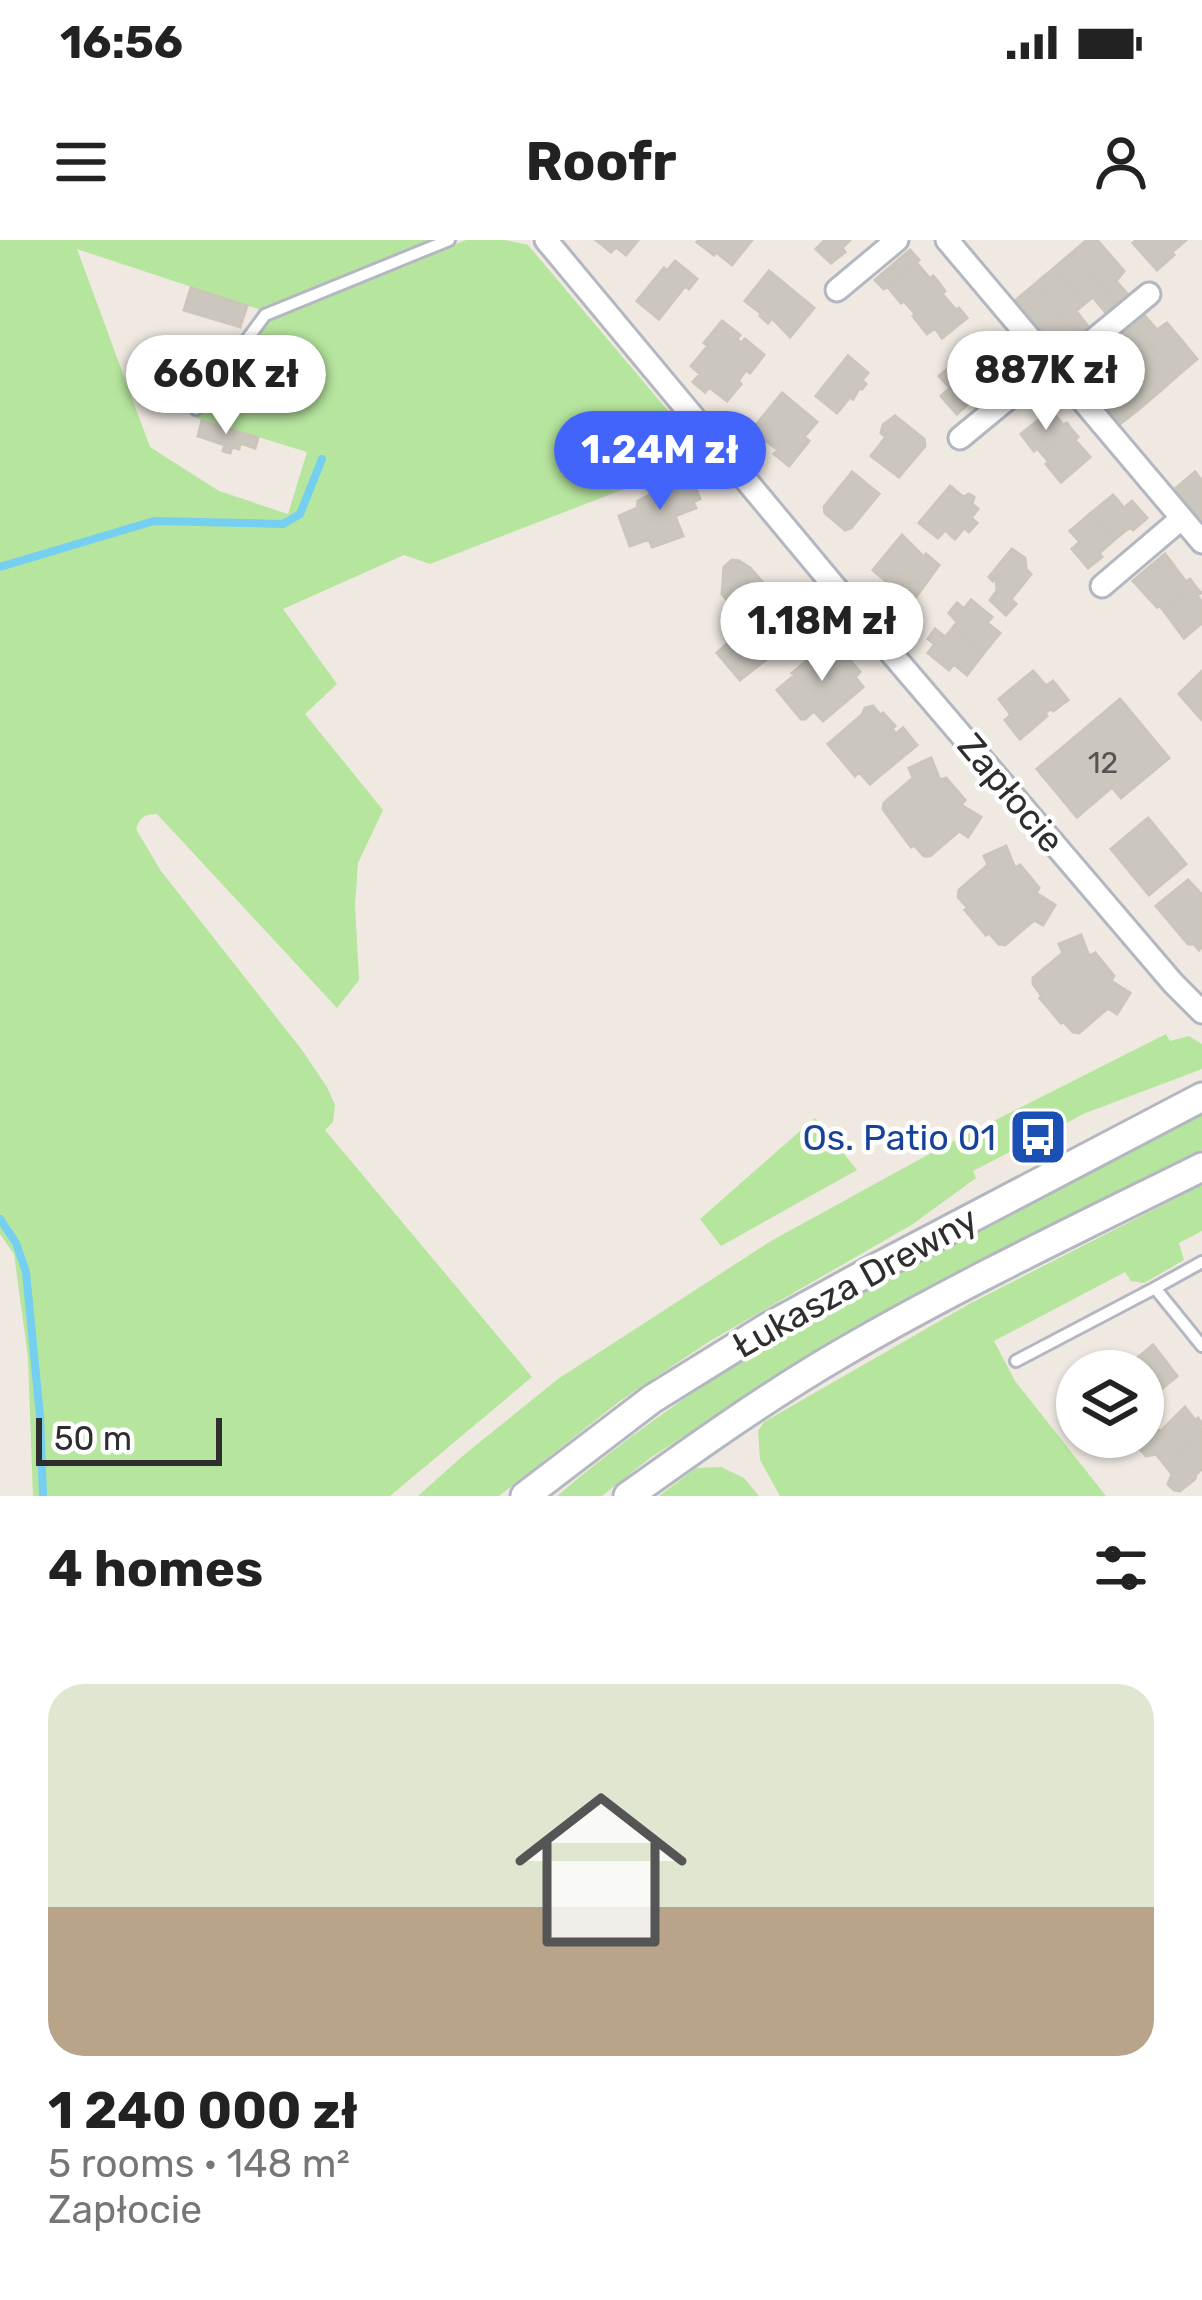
<!DOCTYPE html>
<html lang="en">
<head>
<meta charset="utf-8">
<style>
	:root { --surface:#fff; --page:#f6f6f6; --text:#222; --muted:#767676; --accent:#4264fb }
	body { margin:0; font-family:Rubik,sans-serif; background:var(--page); color:var(--text); height:100vh; display:flex; flex-direction:column; font-size:45px; white-space:nowrap }
	* { box-sizing:border-box; margin:0 }
	p { font-size:39px; color:var(--muted) }
	.icon { flex:none; width:66px; height:66px; fill:none; stroke:currentColor; stroke-width:2; stroke-linecap:round; stroke-linejoin:round }
	.map { position:relative; height:1256px; overflow:hidden }
	.panel { display:flex; flex-direction:column; background:var(--surface); flex:1 }
	.panel>* { flex:none }
	.fabs { position:absolute; left:1056px; top:1110px; display:grid; gap:24px }
	.fabs a { display:grid; place-items:center; width:108px; height:108px; border-radius:50%; background:var(--surface); box-shadow:0 3px 9px #0004; font-size:60px }
	.scale { position:absolute; left:36px; bottom:30px; width:186px; box-sizing:border-box; padding-left:12px; border:6px solid #2e2e2e; border-top:0; font-size:33px; line-height:42px; white-space:nowrap; color:#2e2e2e; -webkit-text-stroke:9px #fff; paint-order:stroke }
	.price { position:absolute; translate:-50% -102px; padding:0 27px; border-radius:42px; background:#fff; color:#222; font-size:39px; line-height:78px; filter:drop-shadow(0 3px 6px #0008) }
	.price::after { content:''; position:absolute; left:50%; top:72px; width:36px; height:27px; margin-left:-18px; background:inherit; clip-path:polygon(0 0,100% 0,50% 100%) }
	.price.current { background:var(--accent); color:#fff }
	ul { padding:0; list-style:none }
	li { display:grid; align-content:center; gap:24px; height:636px; padding:0 48px }
	li span { display:grid; place-items:center; height:372px; border-radius:36px; color:#555 }
	li>.icon { margin-inline-start:auto }
	span .icon { width:216px; height:216px; fill:#fffc; stroke-width:1 }
	li b { font-size:51px }
	h2 { display:flex; justify-content:space-between; align-items:center; height:144px; padding:0 48px; font-size:51px }
	.status { display:flex; justify-content:space-between; align-items:center; height:84px; padding:0 60px; background:var(--surface); direction:ltr }
	.status svg { height:33px; fill:currentColor }
	header { display:flex; justify-content:space-between; align-items:center; height:156px; padding:0 48px; background:var(--surface); font-size:54px; font-weight:700 }
	.map>svg:first-child { display:block }
	.green { fill:#b6e59e }
	.lines { fill:none; stroke-linecap:round; stroke-linejoin:round }
	.stream { stroke:#75cff0; stroke-width:8 }
	.building { fill:#cbc7bf; stroke:#cbc5ba; stroke-width:3 }
	.lane-casing { stroke:#b4b7c1; stroke-width:16 }
	.street-casing { stroke:#b4b7c1; stroke-width:27 }
	.secondary-casing { stroke:#b4b7c1; stroke-width:33 }
	.lane { stroke:#fff; stroke-width:10 }
	.street { stroke:#fff; stroke-width:21 }
	.secondary { stroke:#fff; stroke-width:27 }
	.labels { text-anchor:middle; dominant-baseline:central; stroke-width:9; stroke-linejoin:round; paint-order:stroke }
	.number-label { font-size:30px; fill:#555452 }
	.street-label { font-size:36px; fill:#2e2e2e; stroke:#fff }
	.transit-label { font-size:36px; fill:#164399; stroke:#fff; text-anchor:end }
</style>
</head>
<body>
<div class="status"><b>16:56</b><svg viewBox="0 0 49 12"><path d="M0 12V9h3v3zM5 12V6h3v6zM10 12V3h3v9zM15 12V0h3v12zM26 1h20v11H26zM47 4h2v5h-2z"/></svg></div>
<header><svg class="icon" aria-label="menu" viewBox="0 0 24 24"><path d="M4 6h16M4 12h16M4 18h16"/></svg>Roofr<svg class="icon" aria-label="person" viewBox="0 0 24 24"><circle cx="12" cy="8" r="4"/><path d="M4 21q1-7 8-7t8 7"/></svg></header>
<div class="map">
<svg width="1202" height="1256" viewBox="0 0 1202 1256">
	<rect width="100%" height="100%" fill="#efe9e1"/>
	<path class="green" d="M 0,0 L 434,0 L 261,70 L 77,9 L 150,207 L 219,251 L 288,274 L 307,212 L 196,178 L 269,79 L 466,0 L 506,0 L 528,5 L 707,217 L 430,324 L 404,315 L 283,369 L 337,444 L 305,474 L 383,570 L 358,623 L 355,665 L 359,740 L 337,768 L 157,574 C 145,574 140,577 136,589 L 161,631 L 302,810 L 327,847 L 335,865 L 333,882 L 325,890 L 532,1137 L 390,1256 L 33,1256 L 28,1117 L 14,1014 L 0,994 Z
		M 1166,794 L 1170,801 L 1189,796 L 1202,804 L 1202,829 L 1083,874 L 1050,892 L 1046,887 L 1025,898 L 1027,903 L 973,931 L 976,938 L 913,984 L 710,1101 L 620,1161 L 499,1256 L 418,1256 L 465,1214 L 558,1139 L 771,1001 L 944,906 Z
		M 1202,874 L 1202,910 L 1007,1008 L 903,1064 L 729,1167 L 650,1218 L 602,1256 L 557,1256 C 744,1096 983,983 1202,874 Z
		M 815,878 L 857,930 L 721,1006 L 700,979 Z
		M 1202,945 L 1202,991 L 1179,1003 L 1184,1020 L 1144,1043 L 1131,1041 L 1125,1032 L 994,1101 L 1015,1141 L 1106,1256 L 780,1256 L 760,1220 L 758,1191 L 764,1182 L 971,1063 Z
		M 721,1227 L 744,1238 L 759,1256 L 659,1256 L 696,1228 Z"/>
	<g class="lines">
		<path class="stream" d="M 0,327 L 154,281 L 283,284 L 300,274 L 322,219
			M 0,979 L 16,1003 L 26,1032 L 40,1176 L 43,1256"/>
	</g>
	<path class="building" d="M 596,0 L 638,0 L 626,15 L 616,7 L 611,12 Z
		M 699,0 L 752,0 L 732,25 L 716,12 L 714,15 L 697,2 Z
		M 825,0 L 824,0 L 850,0 L 842,8 L 845,12 L 831,23 L 816,9 Z
		M 1087,0 L 1097,0 L 1124,31 L 1116,41 L 1129,56 L 1118,65 L 1073,12 Z
		M 1137,0 L 1186,0 L 1172,12 L 1174,15 L 1157,30 L 1133,3 Z
		M 910,10 L 919,20 L 884,49 L 875,40 Z
		M 1073,12 L 1118,65 L 1107,74 L 1093,57 L 1084,64 L 1054,28 Z
		M 675,21 L 697,39 L 689,49 L 685,46 L 659,79 L 637,61 L 664,28 L 667,31 Z
		M 916,22 L 930,39 L 933,36 L 939,43 L 910,68 L 904,61 L 901,63 L 887,46 Z
		M 1054,28 L 1084,64 L 1076,71 L 1090,89 L 1080,97 L 1035,44 Z
		M 769,31 L 814,68 L 790,97 L 772,78 L 768,83 L 760,76 L 762,74 L 745,61 Z
		M 939,43 L 945,51 L 942,54 L 956,70 L 959,68 L 967,78 L 942,98 L 935,88 L 927,94 L 913,76 L 915,74 L 910,68 Z
		M 1035,44 L 1080,97 L 1070,106 L 1055,89 L 1046,97 L 1016,60 Z
		M 191,48 L 247,66 L 240,87 L 184,70 Z
		M 1143,74 L 1157,90 L 1167,83 L 1197,119 L 1177,136 L 1132,83 Z
		M 722,81 L 740,95 L 737,99 L 741,103 L 745,99 L 764,115 L 750,133 L 746,130 L 738,141 L 741,144 L 727,161 L 709,147 L 705,152 L 693,142 L 700,134 L 691,126 L 708,106 L 704,103 Z
		M 1132,83 L 1177,136 L 1159,152 L 1128,115 L 1136,108 L 1122,91 Z
		M 982,101 L 993,114 L 1002,106 L 1017,124 L 1002,136 L 999,133 L 984,145 L 961,118 Z
		M 1105,106 L 1119,122 L 1128,115 L 1159,152 L 1140,168 L 1095,114 Z
		M 1095,114 L 1140,168 L 1120,184 L 1089,148 L 1099,140 L 1084,123 Z
		M 848,116 L 868,133 L 862,140 L 866,144 L 862,149 L 860,147 L 853,159 L 850,157 L 837,173 L 816,156 Z
		M 961,118 L 984,145 L 968,158 L 970,162 L 957,174 L 941,156 L 950,148 L 939,136 Z
		M 782,153 L 817,182 L 804,197 L 809,201 L 789,226 L 774,214 L 778,210 L 752,190 Z
		M 1051,170 L 1063,185 L 1067,183 L 1072,190 L 1043,215 L 1037,208 L 1034,211 L 1021,194 Z
		M 895,176 L 924,199 L 925,206 L 899,237 L 871,216 L 886,197 L 881,193 L 883,185 Z
		M 202,181 L 258,198 L 255,208 L 240,203 L 239,209 L 232,207 L 230,213 L 223,211 L 225,205 L 198,196 Z
		M 1072,190 L 1078,197 L 1075,200 L 1090,217 L 1061,242 L 1046,224 L 1049,222 L 1043,215 Z
		M 852,232 L 879,254 L 851,288 L 845,290 L 825,273 L 824,267 Z
		M 1195,232 L 1202,241 L 1202,281 L 1175,249 Z
		M 690,235 L 700,259 L 693,262 L 696,268 L 675,276 L 683,296 L 652,307 L 649,299 L 630,306 L 619,276 L 637,268 L 638,261 L 653,253 L 652,250 Z
		M 950,246 L 963,257 L 969,254 L 974,257 L 972,264 L 978,269 L 971,278 L 977,283 L 969,292 L 964,288 L 955,299 L 945,290 L 938,298 L 919,283 Z
		M 1113,255 L 1124,268 L 1132,261 L 1147,278 L 1133,290 L 1130,287 L 1114,300 L 1091,273 Z
		M 1091,273 L 1114,300 L 1099,313 L 1102,317 L 1088,328 L 1072,309 L 1080,302 L 1070,291 Z
		M 902,295 L 924,317 L 926,314 L 939,325 L 909,367 L 899,360 L 893,352 L 895,349 L 873,330 Z
		M 1012,309 L 1025,318 L 1026,329 L 1031,334 L 1011,359 L 1016,364 L 1006,375 L 990,360 L 997,351 L 996,336 L 993,341 L 989,337 Z
		M 1165,314 L 1186,342 L 1190,339 L 1195,346 L 1164,371 L 1159,365 L 1157,367 L 1133,341 Z
		M 732,320 L 739,321 L 750,328 L 772,353 L 776,350 L 792,369 L 786,374 L 798,387 L 783,400 L 786,404 L 740,440 L 717,413 L 737,395 L 724,380 L 736,370 L 722,354 L 724,327 Z
		M 1195,346 L 1201,353 L 1197,356 L 1202,362 L 1202,383 L 1184,398 L 1164,371 Z
		M 971,360 L 992,377 L 987,383 L 1000,393 L 983,414 L 952,389 L 957,382 L 949,373 L 957,363 L 964,369 Z
		M 935,389 L 945,397 L 952,389 L 983,414 L 967,435 L 954,424 L 949,430 L 928,413 L 935,404 L 928,399 Z
		M 832,400 L 847,421 L 849,419 L 860,432 L 855,437 L 863,447 L 823,481 L 814,471 L 805,479 L 801,479 L 777,450 L 795,435 L 792,433 Z
		M 1033,431 L 1046,446 L 1053,441 L 1068,460 L 1053,471 L 1051,469 L 1045,473 L 1047,476 L 1020,499 L 1005,480 L 1011,475 L 999,459 Z
		M 1202,431 L 1202,480 L 1179,454 Z
		M 1120,459 L 1169,518 L 1121,558 L 1112,547 L 1077,577 L 1037,529 Z
		M 873,466 L 880,475 L 883,473 L 895,486 L 892,489 L 896,494 L 903,488 L 917,505 L 870,544 L 859,532 L 855,536 L 828,504 L 862,475 L 865,468 Z
		M 931,518 L 940,540 L 946,538 L 965,560 L 961,565 L 981,577 L 968,597 L 959,591 L 930,616 L 924,616 L 914,605 L 911,607 L 883,569 L 884,563 L 913,538 L 909,528 Z
		M 1148,578 L 1186,624 L 1149,655 L 1111,609 Z
		M 1006,606 L 1015,628 L 1020,625 L 1039,648 L 1036,653 L 1055,665 L 1043,685 L 1034,680 L 1005,705 L 999,704 L 989,693 L 986,695 L 965,670 L 968,668 L 958,657 L 959,650 L 988,625 L 984,616 Z
		M 1188,640 L 1202,655 L 1202,707 L 1199,710 L 1194,704 L 1188,704 L 1156,666 Z
		M 1081,695 L 1089,716 L 1095,713 L 1114,736 L 1111,741 L 1130,753 L 1117,774 L 1108,768 L 1079,793 L 1073,792 L 1063,781 L 1061,783 L 1040,758 L 1042,756 L 1033,744 L 1033,738 L 1063,713 L 1059,704 Z
		M 1153,1105 L 1177,1136 L 1158,1152 L 1135,1120 Z
		M 1133,1117 L 1158,1152 L 1154,1158 L 1144,1163 L 1143,1167 L 1143,1131 L 1115,1131 L 1114,1128 L 1119,1122 L 1126,1126 Z
		M 1185,1167 L 1195,1180 L 1198,1178 L 1202,1184 L 1200,1186 L 1202,1194 L 1164,1224 L 1156,1214 L 1146,1216 L 1140,1209 L 1140,1203 L 1157,1190 L 1161,1191 Z
		M 1202,1194 L 1202,1229 L 1196,1234 L 1195,1239 L 1180,1251 L 1174,1250 L 1168,1244 L 1172,1234 L 1164,1224 Z"/>
	<g class="lines">
		<defs>
			<path id="lane" d="M 196,169 L 265,75 L 449,0
				M 1202,1022 L 1155,1048 L 1202,1106
				M 1016,1121 L 1155,1048"/>
			<path id="street" d="M 546,0 L 845,359 L 1173,743 L 1202,772
				M 947,0 L 1202,302
				M 837,50 L 897,0
				M 1057,130 L 1149,54
				M 960,198 L 1051,123
				M 1102,346 L 1182,278"/>
			<path id="secondary" d="M 525,1256 L 652,1159 L 768,1087 L 874,1029 L 1202,857
				M 628,1256 C 698,1206 768,1156 842,1113 C 959,1045 1081,987 1202,927"/>
		</defs>
		<use href="#lane" class="lane-casing"/>
		<use href="#street" class="street-casing"/>
		<use href="#secondary" class="secondary-casing"/>
		<use href="#lane" class="lane"/>
		<use href="#street" class="street"/>
		<use href="#secondary" class="secondary"/>
	</g>
	<defs>
		<symbol id="bus-square" viewBox="-11 -11 22 22"><rect x="-9" y="-9" width="18" height="18" rx="4" fill="#1a4fb4" stroke="#fff"/><path d="M-5-6H5V4H4V6H2V4H-2V6H-4V4H-5ZM-3.5-4V0h7V-4ZM-3.5 1.2v1.5H-2V1.2ZM2 1.2v1.5H3.5V1.2Z" fill="#fff"/></symbol>
	</defs>
	<g fill-rule="evenodd">
		<use href="#bus-square" x="1005" y="864" width="66" height="66"/>
	</g>
	<g class="labels">
		<g class="number-label">
			<text x="1103" y="523">12</text>
		</g>
		<g class="street-label">
			<text transform="translate(1011 553) rotate(50)">Zapłocie</text>
			<text transform="translate(855 1042) rotate(-29)">Łukasza Drewny</text>
		</g>
		<g class="transit-label">
			<text x="996" y="897">Os. Patio 01</text>
		</g>
	</g>
</svg>
<div class="fabs">
<a><svg class="icon" aria-label="layers" viewBox="0 0 24 24"><path d="M12 4l9 5-9 5-9-5zM3 14l9 5 9-5"/></svg></a>
</div>
<div class="scale">50 m</div>
<b class="price" style="left:1046px;top:193px">887K zł</b>
<b class="price" style="left:226px;top:197px">660K zł</b>
<b class="price current" style="left:660px;top:273px">1.24M zł</b>
<b class="price" style="left:822px;top:444px">1.18M zł</b>
</div>
<section class="panel">
<h2>4 homes<svg class="icon" aria-label="filters" viewBox="0 0 24 24"><path d="M4 7h16M4 17h16"/><circle cx="9" cy="7" r="2"/><circle cx="15" cy="17" r="2"/></svg></h2>
<ul>
<li><span style="background:linear-gradient(#dfe7d0 60%,#b9a48a 0)"><svg class="icon" aria-label="home" viewBox="0 0 24 24"><path d="M3 11l9-7 9 7M6 9v11h12V9"/></svg></span><div><b>1 240 000 zł</b><p>5 rooms · 148 m²</p><p>Zapłocie</p></div></li>
</ul>
</section>
</body>
</html>
